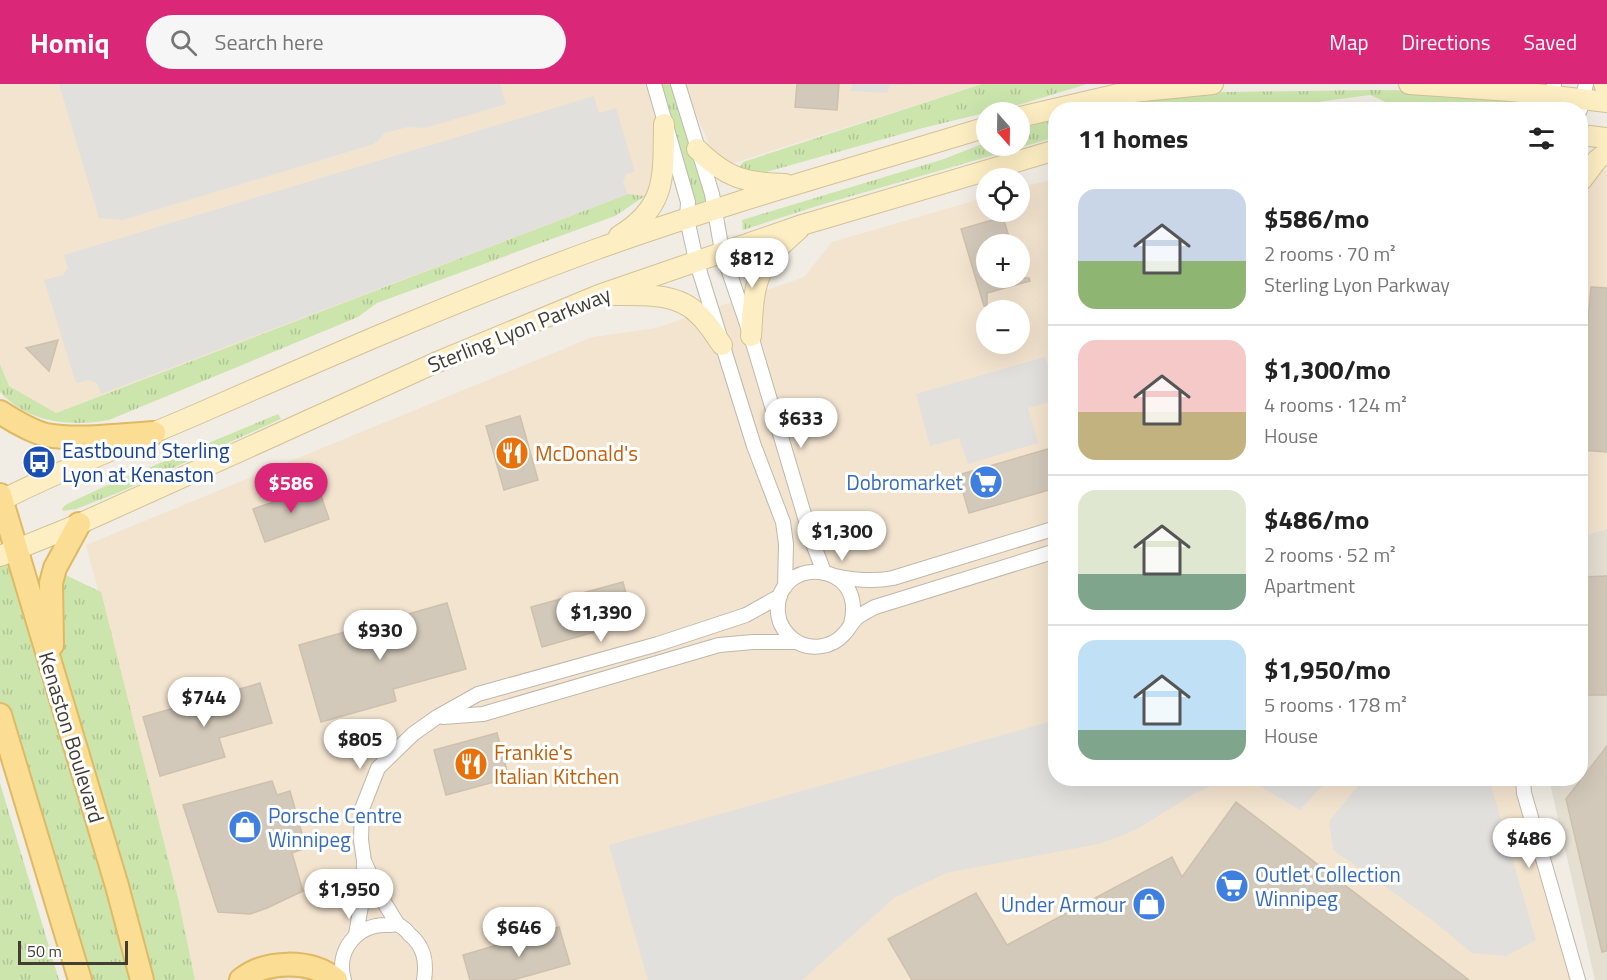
<!DOCTYPE html>
<html lang="en">
<head>
<meta charset="utf-8">
<style>
	:root { --surface:#fff; --page:#f6f6f6; --text:#222; --muted:#767676; --line:#e0e0e0; --accent:#db2777 }
	body { margin:0; font-family:"Titillium Web",sans-serif; background:var(--page); color:var(--text); height:100vh; display:flex; flex-direction:column; font-size:22px; white-space:nowrap }
	* { box-sizing:border-box; margin:0 }
	p { font-size:20px; color:var(--muted) }
	.icon { flex:none; width:33px; height:33px; fill:none; stroke:currentColor; stroke-width:2; stroke-linecap:round; stroke-linejoin:round }
	.map { position:relative; flex:1; overflow:hidden }
	.panel { position:absolute; left:1048px; top:18px; width:540px; height:684px; display:flex; flex-direction:column; background:var(--surface); border-radius:24px; box-shadow:0 6px 24px #0002 }
	.panel>* { flex:none }
	.needle { width:39px; rotate:160deg }
	.controls { position:absolute; left:976px; top:18px; display:grid; gap:12px }
	.controls a { display:grid; place-items:center; width:54px; height:54px; border-radius:50%; background:var(--surface); box-shadow:0 6px 24px #0002; font-size:30px }
	.scale { position:absolute; left:18px; bottom:15px; width:110px; box-sizing:border-box; padding-left:6px; border:3px solid #433d34; border-top:0; font-size:16px; line-height:21px; white-space:nowrap; color:#433d34; -webkit-text-stroke:4px #fff; paint-order:stroke }
	.price { position:absolute; translate:-50% -51px; padding:0 14px; border-radius:21px; background:#fff; color:#222; font-size:20px; line-height:39px; filter:drop-shadow(0 2px 3px #0008) }
	.price::after { content:''; position:absolute; left:50%; top:36px; width:18px; height:14px; margin-left:-9px; background:inherit; clip-path:polygon(0 0,100% 0,50% 100%) }
	.price.on { background:var(--accent); color:#fff }
	ul { padding:0; list-style:none }
	li { display:flex; align-items:center; gap:18px; height:150px; padding:0 30px }
	li+li { border-top:2px solid var(--line) }
	li span { display:grid; place-items:center; flex:none; width:168px; height:120px; border-radius:18px; color:#555 }
	li>.icon { margin-inline-start:auto }
	span .icon { width:72px; height:72px; fill:#fffc; stroke-width:1 }
	li b { font-size:26px }
	h2 { display:flex; justify-content:space-between; align-items:center; height:72px; padding:0 30px; font-size:26px }
	header { display:flex; align-items:center; gap:36px; box-sizing:border-box; height:84px; padding:0 30px; background:var(--accent); color:#fff }
	header strong { font-size:28px }
	nav { display:flex; gap:33px; margin-inline-start:auto; font-size:21px }
	.search { width:420px; height:54px; background:var(--page); display:flex; align-items:center; gap:15px; box-sizing:border-box; padding:0 21px; border-radius:33px; color:var(--muted); font-size:22px }
	.map>svg:first-child { display:block }
	.residential { fill:#e5dfd2 }
	.commercial { fill:#f3e4cf; fill-rule:evenodd }
	.grass { fill:url(#grass-tufts) }
	.parking { fill:#e2e0dc }
	.building { fill:#d3c9ba; stroke:#cdc0ad; stroke-width:1.5 }
	.lines { fill:none; stroke-linecap:round; stroke-linejoin:round }
	.minor-casing { stroke:#bfb8aa; stroke-width:16 }
	.secondary-casing { stroke:#d3c297; stroke-width:22 }
	.primary-casing { stroke:#dfb964; stroke-width:26 }
	.minor { stroke:#fff; stroke-width:14 }
	.secondary { stroke:#fdeec3; stroke-width:20 }
	.primary { stroke:#fbdd93; stroke-width:22 }
	.labels { text-anchor:middle; dominant-baseline:central; stroke-width:6; stroke-linejoin:round; paint-order:stroke }
	.street-label { font-size:21px; fill:#433d34; stroke:#fff }
	.transit-label { font-size:21px; fill:#164399; stroke:#fff; text-anchor:start }
	.food-label { font-size:21px; fill:#c56008; stroke:#fff; text-anchor:start }
	.shop-label { font-size:21px; fill:#366cbe; stroke:#fff; text-anchor:end }
</style>
</head>
<body>
<header>
<strong>Homiq</strong>
<div class="search"><svg class="icon" aria-label="search" viewBox="0 0 24 24"><circle cx="10" cy="10" r="6"/><path d="M15 15l6 6"/></svg>Search here</div>
<nav><a>Map</a><a>Directions</a><a>Saved</a></nav>
</header>
<div class="map">
<svg width="1607" height="896" viewBox="0 0 1607 896">
	<defs>
		<pattern id="grass-tufts" width="24" height="20" patternUnits="userSpaceOnUse" patternTransform="scale(1.5)"><rect width="24" height="20" fill="#cce5ad"/><path d="M3 7l-1-3M5 7V3M7 7l1-3M15 17l-1-3M17 17v-4M19 17l1-3" fill="none" stroke="#b0c595"/></pattern>
	</defs>
	<rect width="100%" height="100%" fill="#f1ede4"/>
	<path class="residential" d="M 1607,445 L 1607,896 L 1595,896 L 1549,695 L 1581,694 L 1581,452 Z"/>
	<path class="commercial" d="M 0,0 L 654,0 L 664,40 L 655,119 L 645,112 L 628,111 L 55,329 L 9,302 L 0,280 Z
		M 686,0 L 982,0 L 731,80 L 713,69 L 693,23 Z
		M 1581,84 L 1607,86 L 1607,445 L 1581,452 Z
		M 1056,95 L 1056,694 L 1523,695 L 1577,896 L 195,896 L 179,818 L 86,461 L 593,253 L 656,244 L 804,193 L 832,158 L 987,113 L 987,128 L 1020,128 L 1020,103 ZM 987,160 L 1020,160 L 1020,194 L 987,194 ZM 987,226 L 1020,226 L 1020,260 L 987,260 Z"/>
	<path class="grass" d="M 654,0 L 678,0 L 714,127 L 687,135 Z
		M 982,0 L 1087,0 L 1025,19 L 923,44 L 766,88 L 738,86 L 743,78 Z
		M 1372,6 L 1511,7 L 1552,12 L 1550,26 L 1401,25 L 1370,11 L 1295,21 L 1224,25 L 1101,26 L 1177,12 L 1224,8 Z
		M 1056,35 L 1056,53 L 817,122 L 743,146 L 742,136 L 944,75 L 987,58 L 987,62 L 1020,62 L 1020,45 Z
		M 628,110 L 645,112 L 615,132 L 377,219 L 358,233 L 109,336 C 71,343 28,339 0,308 L 0,280 L 9,302 L 56,329 Z
		M 278,330 L 281,335 L 120,408 L 76,425 L 63,427 L 62,424 L 67,420 L 112,399 Z
		M 17,465 L 53,590 L 49,483 L 101,508 L 179,818 L 195,896 L 72,896 L 0,631 L 0,472 Z
		M 0,699 L 59,896 L 0,896 Z"/>
	<path class="parking" d="M 59,0 L 500,0 L 506,20 L 425,44 L 408,43 L 385,49 L 374,60 L 122,136 L 99,134 Z
		M 852,0 L 915,0 L 890,1 L 887,9 L 851,7 Z
		M 594,12 L 599,29 L 616,24 L 635,88 L 626,90 L 623,98 L 628,110 L 101,310 L 97,299 L 88,296 L 76,299 L 44,196 L 63,191 L 68,184 L 64,171 Z
		M 1045,273 L 1056,308 L 1056,316 L 1028,324 L 1038,359 L 968,380 L 959,354 L 930,362 L 916,310 Z
		M 1056,636 L 1056,694 L 1333,695 L 1319,705 L 1300,726 L 1261,703 L 1245,698 L 1219,698 L 1195,709 L 1139,744 L 1118,753 L 1098,760 L 946,789 L 894,814 L 802,896 L 648,896 L 609,761 Z
		M 1364,695 L 1489,695 L 1536,856 L 1506,872 L 1472,869 L 1431,835 L 1333,766 L 1329,737 Z"/>
	<path class="building" d="M 797,0 L 839,0 L 837,26 L 795,23 Z
		M 1003,133 L 1011,160 L 987,160 L 987,194 L 1029,194 L 1030,197 L 987,209 L 987,222 L 984,222 L 961,145 Z
		M 1591,203 L 1607,204 L 1607,368 L 1581,366 L 1581,307 Z
		M 58,256 L 49,287 L 26,264 Z
		M 520,332 L 538,396 L 504,406 L 486,342 Z
		M 1048,365 L 1056,392 L 1056,404 L 969,429 L 958,391 Z
		M 318,403 L 329,435 L 265,458 L 253,425 Z
		M 1607,492 L 1607,611 L 1581,611 L 1581,493 Z
		M 623,498 L 633,537 L 542,563 L 531,523 Z
		M 447,519 L 466,585 L 393,605 L 396,617 L 321,638 L 299,561 Z
		M 260,599 L 272,639 L 219,654 L 225,673 L 160,692 L 143,633 Z
		M 497,649 L 509,694 L 446,711 L 434,666 Z
		M 1607,662 L 1607,867 L 1602,868 L 1566,715 Z
		M 272,697 L 277,711 L 290,707 L 306,764 L 292,769 L 303,807 L 267,824 L 250,830 L 218,828 L 183,721 Z
		M 1236,718 L 1469,896 L 912,896 L 888,855 L 976,809 L 1007,861 L 1172,773 L 1182,793 Z
		M 559,843 L 570,880 L 513,896 L 470,896 L 463,871 Z"/>
	<g class="lines">
		<defs>
			<path id="minor" d="M 654,0 L 688,118 L 687,135 L 696,176 L 754,362 L 783,438 L 786,460 L 785,503
				M 678,0 L 712,110 L 722,167 L 751,252 L 812,457 L 824,488
				M 1550,26 L 1554,0
				M 1580,26 L 1586,0
				M 835,492 C 854,496 873,498 893,494 L 1056,444
				M 851,540 C 868,474 773,471 778,529 C 779,540 785,549 794,556 C 809,567 832,564 844,550 C 850,544 852,537 859,532 C 864,529 869,526 875,523 L 1056,467
				M 443,633 L 483,630 L 719,561 L 753,558 L 797,558
				M 1523,694 L 1524,709 L 1578,896
				M 365,779 L 379,810 L 398,841
				M 356,850 L 363,811 L 364,777 L 361,756 L 362,725 L 378,684 L 413,650 L 437,633 L 478,610 L 658,560 L 746,531 L 780,512
				M 344,896 C 335,866 358,839 389,841 C 392,841 395,840 398,841 C 402,842 407,847 409,850 C 424,862 427,877 424,896"/>
			<path id="secondary" d="M 1409,0 L 1511,7 L 1607,18
				M 1604,0 L 1607,2
				M 1020,33 L 1123,9 L 1213,0
				M 1581,51 L 1607,54
				M 697,65 C 726,94 745,99 785,100
				M 1581,97 L 1597,76 L 1607,68
				M 619,152 C 668,122 663,91 664,40
				M 614,211 C 642,211 678,208 699,231 C 708,239 715,251 722,261
				M 751,252 C 753,224 752,194 772,171 C 780,162 790,153 799,145
				M 0,417 C 68,382 139,356 209,325 C 337,269 465,213 597,165 C 725,119 857,83 987,43
				M 0,472 L 79,440 L 435,279 L 599,211 L 802,141 L 1056,66"/>
			<path id="primary" d="M 0,328 C 14,337 30,347 46,351 C 79,357 121,351 154,349
				M 0,411 L 117,802 L 142,896
				M 52,561 L 51,499 L 55,484 L 79,440
				M 0,631 L 80,896
				M 241,896 C 265,876 311,875 336,896"/>
		</defs>
		<use href="#minor" class="minor-casing"/>
		<use href="#secondary" class="secondary-casing"/>
		<use href="#primary" class="primary-casing"/>
		<use href="#minor" class="minor"/>
		<use href="#secondary" class="secondary"/>
		<use href="#primary" class="primary"/>
	</g>
	<defs>
		<symbol id="restaurant-disc" viewBox="-11 -11 22 22"><circle r="9.5" fill="#e8710a" stroke="#fff"/><path d="M-5-6h1v4h1v-4h1v4h1v-4h1v5L-1.5 .5V6h-2V.5L-5-1ZM5-6V6H3V1.5H1.5Q1.5-4 5-6Z" fill="#fff"/></symbol>
		<symbol id="bus-disc" viewBox="-11 -11 22 22"><circle r="9.5" fill="#1a4fb4" stroke="#fff"/><path d="M-5-6H5V4H4V6H2V4H-2V6H-4V4H-5ZM-3.5-4V0h7V-4ZM-3.5 1.2v1.5H-2V1.2ZM2 1.2v1.5H3.5V1.2Z" fill="#fff"/></symbol>
		<symbol id="supermarket-disc" viewBox="-11 -11 22 22"><circle r="9.5" fill="#3f7fe0" stroke="#fff"/><path d="M-6-5.5h2.5l.6 2H6L4.5 2H-2.5L-4.4-4H-6ZM-1.5 3.2a1.3 1.3 0 1 0 .1 0ZM3 3.2a1.3 1.3 0 1 0 .1 0Z" fill="#fff"/></symbol>
		<symbol id="shop-disc" viewBox="-11 -11 22 22"><circle r="9.5" fill="#3f7fe0" stroke="#fff"/><path d="M-5-2.5h2.3a2.7 3.5 0 0 1 5.4 0H5L5.5 6h-11ZM-1.5-2.5h3a1.5 2.3 0 0 0-3 0Z" fill="#fff"/></symbol>
	</defs>
	<g fill-rule="evenodd">
		<use href="#restaurant-disc" x="493" y="350" width="38" height="38"/>
		<use href="#bus-disc" x="20" y="359" width="38" height="38"/>
		<use href="#supermarket-disc" x="967" y="379" width="38" height="38"/>
		<use href="#restaurant-disc" x="452" y="661" width="38" height="38"/>
		<use href="#shop-disc" x="226" y="724" width="38" height="38"/>
		<use href="#supermarket-disc" x="1213" y="783" width="38" height="38"/>
		<use href="#shop-disc" x="1130" y="801" width="38" height="38"/>
	</g>
	<g class="labels">
		<g class="street-label">
			<text transform="translate(519 245) rotate(-22)">Sterling Lyon Parkway</text>
			<text transform="translate(72 653) rotate(73)">Kenaston Boulevard</text>
		</g>
		<g class="transit-label">
			<text x="62" y="366">Eastbound Sterling<tspan x="62" dy="24">Lyon at Kenaston</tspan></text>
		</g>
		<g class="food-label">
			<text x="535" y="369">McDonald's</text>
			<text x="494" y="668">Frankie's<tspan x="494" dy="24">Italian Kitchen</tspan></text>
		</g>
		<g class="shop-label">
			<text x="963" y="398">Dobromarket</text>
			<text x="268" y="731" text-anchor="start">Porsche Centre<tspan x="268" dy="24">Winnipeg</tspan></text>
			<text x="1255" y="790" text-anchor="start">Outlet Collection<tspan x="1255" dy="24">Winnipeg</tspan></text>
			<text x="1126" y="820">Under Armour</text>
		</g>
	</g>
</svg>
<div class="controls">
<a><svg class="needle" viewBox="-14 -14 28 28"><path d="M0-13l5 13h-10z" fill="#e53935"/><path d="M0 13l5-13h-10z" fill="#767676"/></svg></a>
<a><svg class="icon" aria-label="locate" viewBox="0 0 24 24"><circle cx="12" cy="12" r="6"/><path d="M12 2v4M12 18v4M2 12h4M18 12h4"/></svg></a>
<a>+</a>
<a>−</a>
</div>
<div class="scale">50 m</div>
<b class="price" style="left:752px;top:205px">$812</b>
<b class="price" style="left:801px;top:365px">$633</b>
<b class="price on" style="left:291px;top:430px">$586</b>
<b class="price" style="left:842px;top:478px">$1,300</b>
<b class="price" style="left:601px;top:559px">$1,390</b>
<b class="price" style="left:380px;top:577px">$930</b>
<b class="price" style="left:204px;top:644px">$744</b>
<b class="price" style="left:360px;top:686px">$805</b>
<b class="price" style="left:1529px;top:785px">$486</b>
<b class="price" style="left:349px;top:836px">$1,950</b>
<b class="price" style="left:519px;top:874px">$646</b>
<section class="panel">
<h2>11 homes<svg class="icon" aria-label="filters" viewBox="0 0 24 24"><path d="M4 7h16M4 17h16"/><circle cx="9" cy="7" r="2"/><circle cx="15" cy="17" r="2"/></svg></h2>
<ul>
<li><span style="background:linear-gradient(#c9d6e8 60%,#8fb573 0)"><svg class="icon" aria-label="home" viewBox="0 0 24 24"><path d="M3 11l9-7 9 7M6 9v11h12V9"/></svg></span><div><b>$586/mo</b><p>2 rooms · 70 m²</p><p>Sterling Lyon Parkway</p></div></li>
<li><span style="background:linear-gradient(#f6c9c9 60%,#c2b280 0)"><svg class="icon" aria-label="home" viewBox="0 0 24 24"><path d="M3 11l9-7 9 7M6 9v11h12V9"/></svg></span><div><b>$1,300/mo</b><p>4 rooms · 124 m²</p><p>House</p></div></li>
<li><span style="background:linear-gradient(#dfe7d0 70%,#7fa58c 0)"><svg class="icon" aria-label="home" viewBox="0 0 24 24"><path d="M3 11l9-7 9 7M6 9v11h12V9"/></svg></span><div><b>$486/mo</b><p>2 rooms · 52 m²</p><p>Apartment</p></div></li>
<li><span style="background:linear-gradient(#bfe0f5 75%,#7fa58c 0)"><svg class="icon" aria-label="home" viewBox="0 0 24 24"><path d="M3 11l9-7 9 7M6 9v11h12V9"/></svg></span><div><b>$1,950/mo</b><p>5 rooms · 178 m²</p><p>House</p></div></li>
</ul>
</section>
</div>
</body>
</html>
